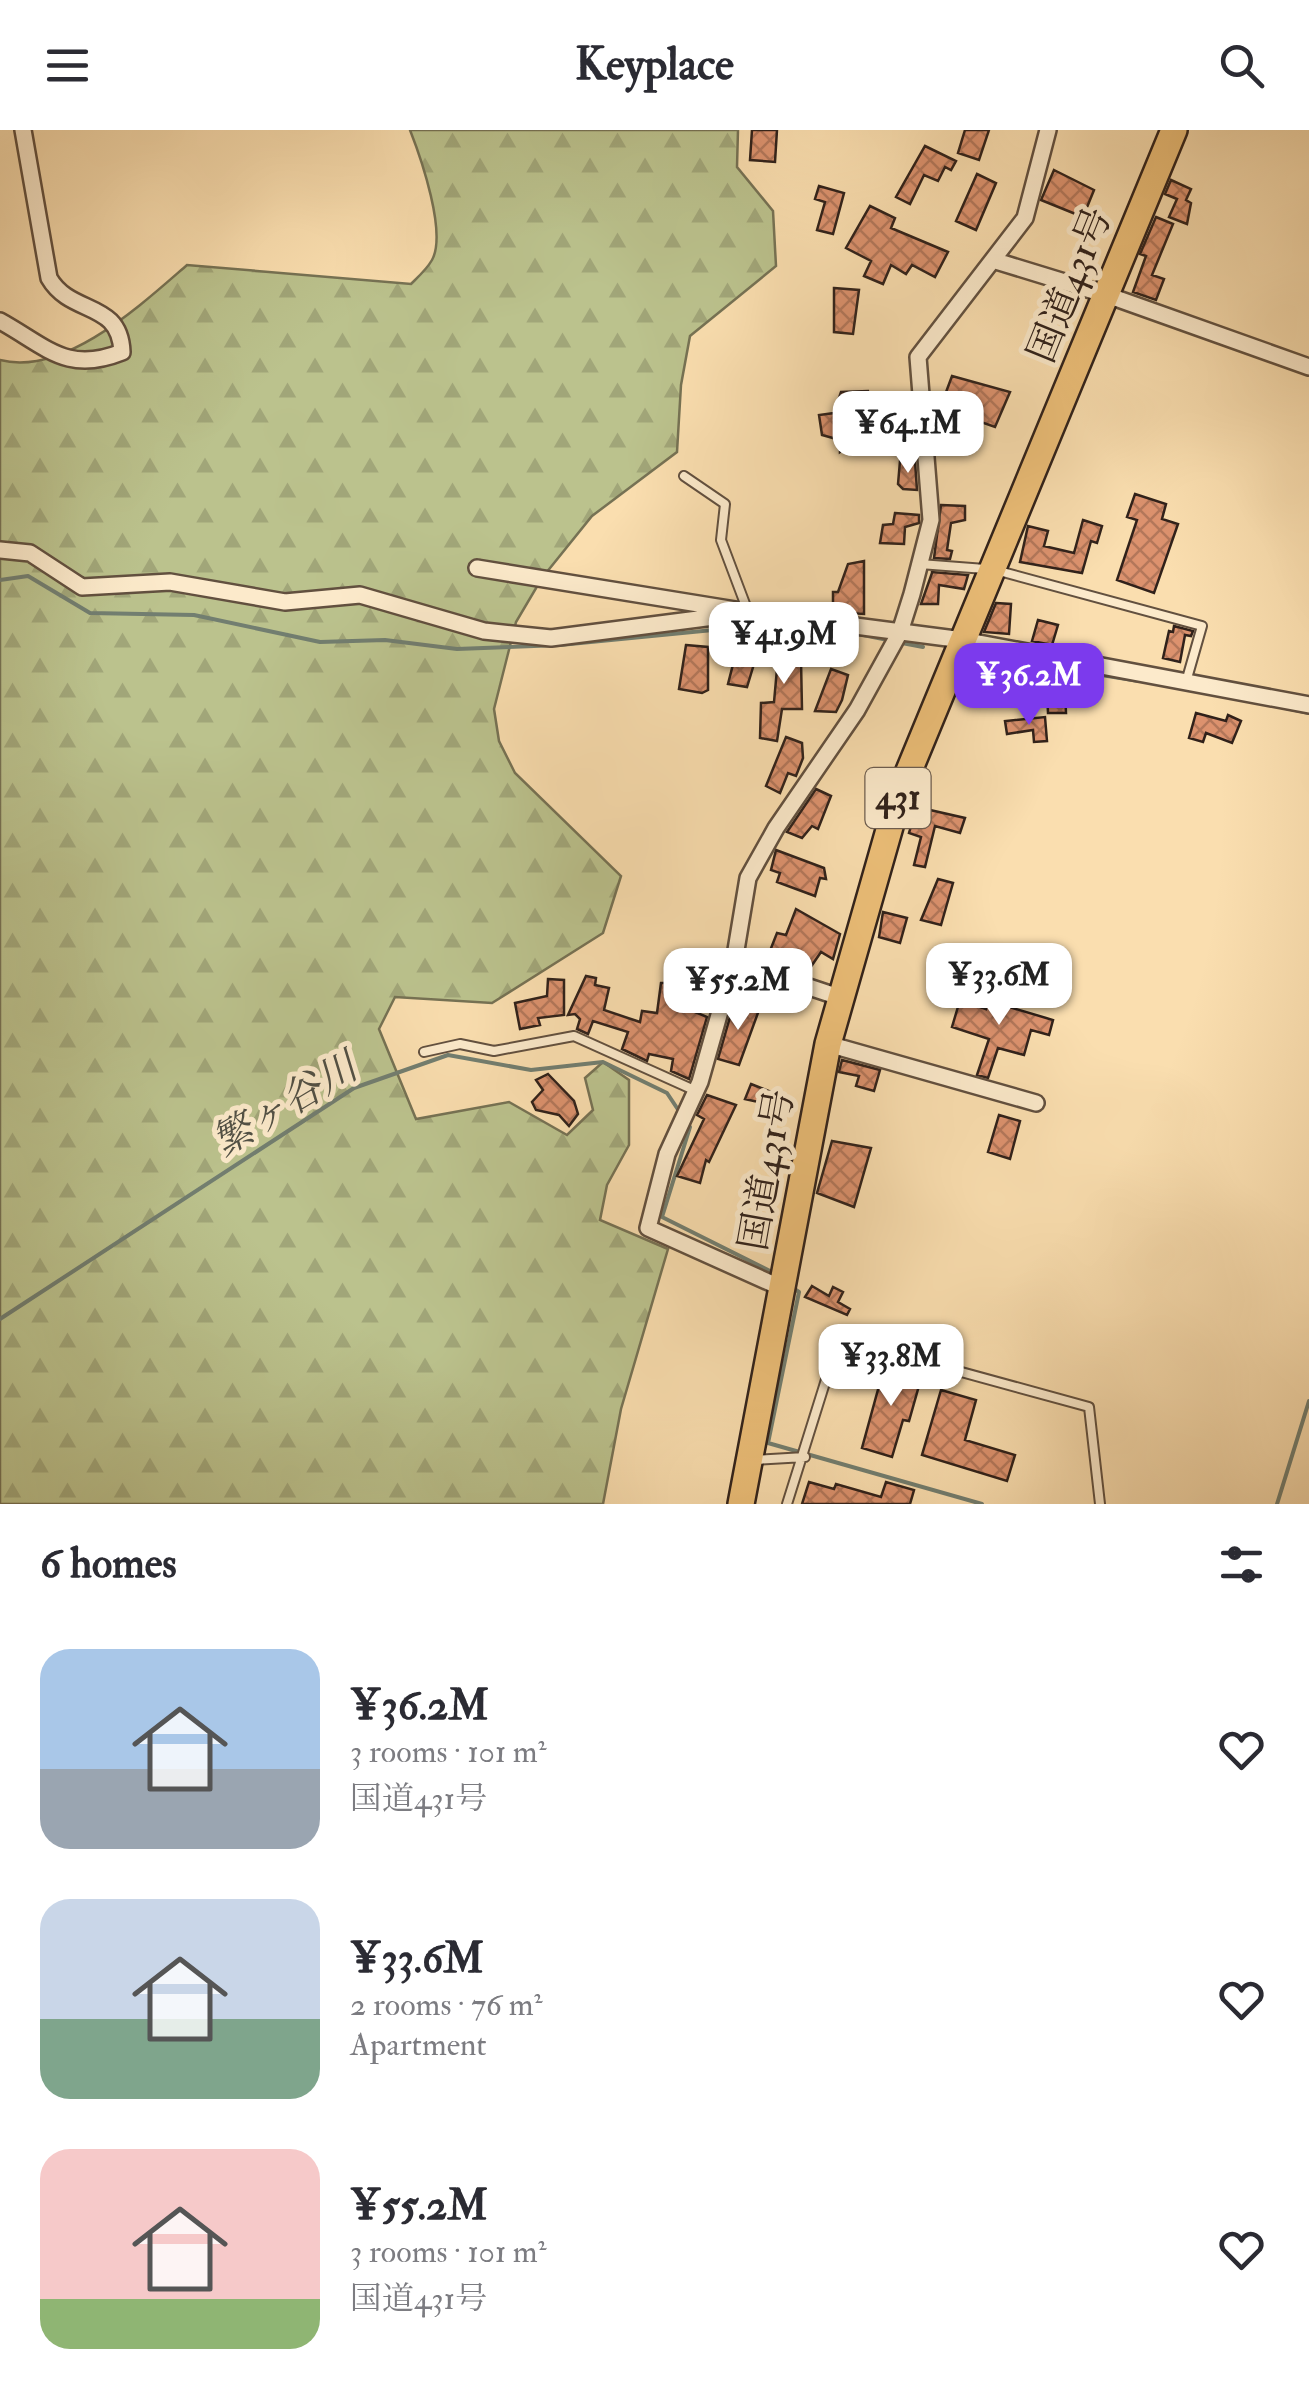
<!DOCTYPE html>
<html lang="en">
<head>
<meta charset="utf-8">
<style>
	:root { --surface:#fff; --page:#f2f2f3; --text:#2b2b33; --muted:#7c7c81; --accent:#7c3aed }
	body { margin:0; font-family:"IM FELL Double Pica","Noto Serif JP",serif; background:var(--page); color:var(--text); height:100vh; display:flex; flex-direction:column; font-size:38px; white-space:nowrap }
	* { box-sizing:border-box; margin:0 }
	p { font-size:32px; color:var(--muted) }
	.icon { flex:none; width:55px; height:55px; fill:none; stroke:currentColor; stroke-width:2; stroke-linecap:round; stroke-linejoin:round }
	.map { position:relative; height:1374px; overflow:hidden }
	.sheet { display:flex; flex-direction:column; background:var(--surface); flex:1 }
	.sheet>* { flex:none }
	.price { position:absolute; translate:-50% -85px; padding:0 22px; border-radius:20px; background:#fff; color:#222; font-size:32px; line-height:65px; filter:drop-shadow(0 2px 5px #0008) }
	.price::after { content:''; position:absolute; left:50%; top:60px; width:30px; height:22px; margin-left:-15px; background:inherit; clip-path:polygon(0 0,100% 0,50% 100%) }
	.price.active { background:var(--accent); color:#fff }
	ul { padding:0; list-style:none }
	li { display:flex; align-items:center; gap:30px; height:250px; padding:0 40px }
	li span { display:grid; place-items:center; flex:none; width:280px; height:200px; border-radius:30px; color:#555 }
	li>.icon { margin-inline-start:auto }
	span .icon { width:120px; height:120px; fill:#fffc; stroke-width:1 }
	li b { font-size:42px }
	h2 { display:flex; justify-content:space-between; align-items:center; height:120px; padding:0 40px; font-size:42px }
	header { display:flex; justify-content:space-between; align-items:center; height:130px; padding:0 40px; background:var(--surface); font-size:45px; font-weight:700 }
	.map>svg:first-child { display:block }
	.forest { fill:url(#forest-firs); stroke:#767254; stroke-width:2.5 }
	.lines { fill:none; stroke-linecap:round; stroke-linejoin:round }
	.stream { stroke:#727e70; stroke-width:4 }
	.building { fill:url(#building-cross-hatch); stroke:#30211a; stroke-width:2.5 }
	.service-casing { stroke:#62503f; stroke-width:12 }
	.minor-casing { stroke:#62503f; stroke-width:20 }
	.trunk-casing { stroke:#30211a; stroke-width:30 }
	.service { stroke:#fceacb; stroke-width:8 }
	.minor { stroke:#fceacb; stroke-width:15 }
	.trunk { stroke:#edbf78; stroke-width:25 }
	.labels { text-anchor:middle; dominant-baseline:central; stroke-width:10; stroke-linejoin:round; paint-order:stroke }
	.shield { fill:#fceacb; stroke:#6d5d4f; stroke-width:2.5 }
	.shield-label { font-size:35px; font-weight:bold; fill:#30211a }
	.street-label { font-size:38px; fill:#30211a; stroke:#fceacb }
	.water-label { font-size:40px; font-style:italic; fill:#515045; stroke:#fceacb }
</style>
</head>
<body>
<header><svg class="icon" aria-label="menu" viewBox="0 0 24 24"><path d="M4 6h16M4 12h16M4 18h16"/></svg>Keyplace<svg class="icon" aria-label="search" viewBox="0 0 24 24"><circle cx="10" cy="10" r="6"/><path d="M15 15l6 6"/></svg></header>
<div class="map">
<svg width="1309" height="1374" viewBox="0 0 1309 1374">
	<defs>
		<pattern id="forest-firs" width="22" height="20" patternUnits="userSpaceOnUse" patternTransform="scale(2.5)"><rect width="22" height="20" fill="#bbc28d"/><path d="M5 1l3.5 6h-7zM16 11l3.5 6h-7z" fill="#a1a679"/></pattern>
		<pattern id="building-cross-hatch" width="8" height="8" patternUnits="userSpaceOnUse" patternTransform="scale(2.5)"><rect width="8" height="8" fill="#dc926e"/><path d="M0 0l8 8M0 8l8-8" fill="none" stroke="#b3775a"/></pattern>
	</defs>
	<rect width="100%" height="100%" fill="#fadeaf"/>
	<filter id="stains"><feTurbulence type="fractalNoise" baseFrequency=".002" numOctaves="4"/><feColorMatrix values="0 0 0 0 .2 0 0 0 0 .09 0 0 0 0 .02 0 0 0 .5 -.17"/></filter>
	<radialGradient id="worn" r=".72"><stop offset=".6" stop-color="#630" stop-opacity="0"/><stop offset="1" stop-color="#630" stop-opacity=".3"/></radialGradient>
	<path class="forest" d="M 410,0 L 738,0 L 737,37 L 773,81 L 776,136 L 690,206 L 681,255 L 677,322 L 592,386 L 542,448 L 516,492 L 494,579 L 499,611 L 515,643 L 621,746 L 603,803 L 492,873 L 395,867 L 379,899 L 416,989 L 509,972 L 567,1005 L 593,980 L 585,948 L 603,932 L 629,950 L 629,1015 L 607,1055 L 600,1090 L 668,1119 L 621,1279 L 603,1374 L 0,1374 L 0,230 C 64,247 142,174 187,135 L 411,154 C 418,147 427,139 432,130 C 447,103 421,28 410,0 Z"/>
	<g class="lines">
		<path class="stream" d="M 0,450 L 28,446 L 90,483 L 194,485 L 320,512 L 385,510 L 457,519 L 560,515 L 785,493
			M 848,502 L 888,510
			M 902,513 L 923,517
			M 976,525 L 1139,551
			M 1281,577 L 1309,583
			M 686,991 L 690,997 L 662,1087 L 772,1142
			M 793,1158 L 799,1162 L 768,1313 L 982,1374
			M 0,1189 L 354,958 L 448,925 L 531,940 L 603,932 L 667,963 L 681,984
			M 1277,1374 L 1309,1271"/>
	</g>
	<path class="building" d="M 752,0 L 777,0 L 775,32 L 750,30 Z
		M 965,0 L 989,0 L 979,30 L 958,23 Z
		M 925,16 L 956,31 L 951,40 L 945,37 L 938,51 L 924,45 L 910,74 L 896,67 Z
		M 1054,40 L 1094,60 L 1083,87 L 1041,70 Z
		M 977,44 L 996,53 L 976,100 L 956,91 Z
		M 1171,50 L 1191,59 L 1186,70 L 1191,73 L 1187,94 L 1169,87 L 1177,69 L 1165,64 Z
		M 819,56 L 844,63 L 833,104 L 817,100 L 825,72 L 815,69 Z
		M 870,76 L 895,88 L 891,98 L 948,122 L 935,147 L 912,135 L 906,144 L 891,135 L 883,154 L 864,146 L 871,131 L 846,118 Z
		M 1156,87 L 1173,94 L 1152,145 L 1164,149 L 1156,170 L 1133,162 L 1146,126 L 1140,124 Z
		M 834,158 L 859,160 L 853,204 L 834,202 Z
		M 952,246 L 1010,262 L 995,297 L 964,286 L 961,295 L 934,287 L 937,271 L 942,273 Z
		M 868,261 L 872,275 L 868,304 L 840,322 L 840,310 L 822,305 L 819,285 L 834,283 L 841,262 Z
		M 900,331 L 915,332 L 917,360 L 903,359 L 898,354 Z
		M 1135,364 L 1166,374 L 1162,389 L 1178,394 L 1154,463 L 1117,450 L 1137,390 L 1127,387 Z
		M 941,375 L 965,376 L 965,390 L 951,393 L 947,420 L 952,421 L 950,429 L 934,428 Z
		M 895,383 L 919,385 L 919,393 L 905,397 L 904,414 L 880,413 L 883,395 L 893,394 Z
		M 1083,390 L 1102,396 L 1097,413 L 1091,411 L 1082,443 L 1020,432 L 1028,396 L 1048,401 L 1044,416 L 1074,423 Z
		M 864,431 L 864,484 L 833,482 L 833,462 L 838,462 L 848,434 Z
		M 932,443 L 932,442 L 968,445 L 964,459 L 939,455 L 938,474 L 921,474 Z
		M 996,473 L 1011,474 L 1009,504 L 984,502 Z
		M 1038,490 L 1058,495 L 1052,515 L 1032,511 Z
		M 1174,496 L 1193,501 L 1191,506 L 1185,505 L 1180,532 L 1163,528 L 1169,501 L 1173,502 Z
		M 780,506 L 807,509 L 801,530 L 802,579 L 782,579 L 777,611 L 760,608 L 761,573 L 774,572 Z
		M 740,507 L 767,518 L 754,534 L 747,557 L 728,554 Z
		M 686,515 L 708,517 L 708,560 L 702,563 L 679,559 Z
		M 831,539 L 848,545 L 842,570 L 836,582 L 815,581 Z
		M 1065,561 L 1066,583 L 1048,583 L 1047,562 Z
		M 1196,583 L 1226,591 L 1228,585 L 1241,591 L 1232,613 L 1206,603 L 1203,612 L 1189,608 Z
		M 1045,587 L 1047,611 L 1034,612 L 1033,600 L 1007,604 L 1005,591 Z
		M 786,607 L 802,613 L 803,628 L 796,646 L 788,643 L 780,663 L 766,656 Z
		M 816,659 L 831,666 L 818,699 L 812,696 L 802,708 L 787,702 Z
		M 917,677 L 965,688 L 960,703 L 935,696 L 925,737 L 914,735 L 921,707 L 909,703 Z
		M 776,720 L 824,738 L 826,749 L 820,748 L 815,766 L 777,752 L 780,743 L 771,740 Z
		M 938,749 L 953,753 L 941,795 L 921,790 Z
		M 796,779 L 840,804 L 833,829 L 821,822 L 806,844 L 766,831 L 777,803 L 786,805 Z
		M 883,782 L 907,788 L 900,813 L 879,807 Z
		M 681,830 L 694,832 L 690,880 L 707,887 L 689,949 L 671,941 L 673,929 L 649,924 L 647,931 L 622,919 L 628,902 L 593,891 L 588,904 L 577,899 L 580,889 L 575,884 L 568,885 L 586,846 L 596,848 L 595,855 L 609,858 L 604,880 L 640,892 L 642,881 L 657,883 L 661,853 L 671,853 Z
		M 548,849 L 564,850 L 564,885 L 538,888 L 540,895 L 520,899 L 515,873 L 547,866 Z
		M 989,866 L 1008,871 L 1006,876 L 1053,890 L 1049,905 L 1031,900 L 1024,925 L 998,918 L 988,948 L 977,945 L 989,909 L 952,897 L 960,870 L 986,879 Z
		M 734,873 L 759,880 L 739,935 L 718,929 Z
		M 842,930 L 880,940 L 874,961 L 856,956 L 859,946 L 839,942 Z
		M 548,944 L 574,971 L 578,984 L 569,996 L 559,985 L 536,980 L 532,972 L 543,960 L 536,950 Z
		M 751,954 L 779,965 L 776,976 L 745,969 Z
		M 707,965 L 736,975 L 709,1032 L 706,1030 L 700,1053 L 677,1046 L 704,989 L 697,985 Z
		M 999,985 L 1020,991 L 1010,1029 L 988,1022 Z
		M 832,1011 L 871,1018 L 854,1077 L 817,1063 Z
		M 812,1156 L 829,1166 L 833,1157 L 843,1162 L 838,1172 L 850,1179 L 847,1185 L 805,1167 Z
		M 885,1234 L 922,1245 L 909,1291 L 903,1290 L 892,1327 L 862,1318 Z
		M 941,1260 L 976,1270 L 965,1310 L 1015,1325 L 1007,1351 L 922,1325 Z
		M 809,1352 L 834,1359 L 836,1354 L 881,1367 L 886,1352 L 914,1360 L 910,1374 L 802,1374 Z"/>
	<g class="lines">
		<defs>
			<path id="service" d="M 684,346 L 725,374 L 721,410 L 747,479
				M 920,434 L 985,439
				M 999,441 L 1202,496 L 1186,552
				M 424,922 L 460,914 L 494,921 L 574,906 L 694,960
				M 755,1330 L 805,1327
				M 787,1374 L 834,1224 L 852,1212 L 1089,1277 L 1100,1374"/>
			<path id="minor" d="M 996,131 L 1107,165 L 1309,237
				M 0,191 C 47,217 67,244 122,222 C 120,170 71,186 49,148 L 23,0
				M 0,420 L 30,423 L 82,457 L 170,452 L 285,472 L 360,465 L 484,501 L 551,508 L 737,484
				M 477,438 L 748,482 L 963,510 L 1309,575
				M 734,832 L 839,867
				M 828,914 L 1036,973
				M 784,1159 L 648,1098 L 667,1024 L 700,952 L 734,832 L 748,748 L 776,698 L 857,580 L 900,502 L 912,464 L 931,390 L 918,227 L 1025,88 L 1048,0"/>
			<path id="trunk" d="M 741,1374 L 828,914 L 899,665 L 1174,0"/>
		</defs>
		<use href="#service" class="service-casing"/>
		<use href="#minor" class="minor-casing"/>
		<use href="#trunk" class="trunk-casing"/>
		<use href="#service" class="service"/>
		<use href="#minor" class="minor"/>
		<use href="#trunk" class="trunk"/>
	</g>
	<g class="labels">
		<rect class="shield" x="865.5" y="638" width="65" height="60" rx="8"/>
		<g class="shield-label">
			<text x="898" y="668">431</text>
		</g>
		<g class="street-label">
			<text transform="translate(1070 155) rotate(-68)">国道431号</text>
			<text transform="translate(767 1040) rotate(-80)">国道431号</text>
		</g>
		<g class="water-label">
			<text transform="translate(285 975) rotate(-31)">繁ヶ谷川</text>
		</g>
	</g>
	<rect width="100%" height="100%" filter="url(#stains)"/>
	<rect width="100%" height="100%" fill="url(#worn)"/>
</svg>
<b class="price" style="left:908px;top:346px">¥64.1M</b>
<b class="price" style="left:784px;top:557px">¥41.9M</b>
<b class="price active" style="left:1029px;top:598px">¥36.2M</b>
<b class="price" style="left:999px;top:898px">¥33.6M</b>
<b class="price" style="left:738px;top:903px">¥55.2M</b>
<b class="price" style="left:891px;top:1279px">¥33.8M</b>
</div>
<section class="sheet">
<h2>6 homes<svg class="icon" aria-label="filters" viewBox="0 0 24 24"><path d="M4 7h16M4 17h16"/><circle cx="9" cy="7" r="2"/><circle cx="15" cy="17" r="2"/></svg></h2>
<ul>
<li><span style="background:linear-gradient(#a9c7e8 60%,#9aa5b1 0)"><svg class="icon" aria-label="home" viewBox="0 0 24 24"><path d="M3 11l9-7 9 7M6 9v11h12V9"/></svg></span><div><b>¥36.2M</b><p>3 rooms · 101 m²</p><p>国道431号</p></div><svg class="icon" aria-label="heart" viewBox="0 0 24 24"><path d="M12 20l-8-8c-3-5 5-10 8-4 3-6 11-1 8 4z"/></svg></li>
<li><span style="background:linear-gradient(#c9d6e8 60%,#7fa58c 0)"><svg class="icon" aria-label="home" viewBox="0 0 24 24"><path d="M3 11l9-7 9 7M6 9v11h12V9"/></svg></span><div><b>¥33.6M</b><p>2 rooms · 76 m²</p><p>Apartment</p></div><svg class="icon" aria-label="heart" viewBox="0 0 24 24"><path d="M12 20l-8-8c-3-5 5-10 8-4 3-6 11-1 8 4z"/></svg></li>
<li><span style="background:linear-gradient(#f6c9c9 75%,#8fb573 0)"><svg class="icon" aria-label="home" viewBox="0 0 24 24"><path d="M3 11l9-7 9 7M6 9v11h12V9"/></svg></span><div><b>¥55.2M</b><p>3 rooms · 101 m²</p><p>国道431号</p></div><svg class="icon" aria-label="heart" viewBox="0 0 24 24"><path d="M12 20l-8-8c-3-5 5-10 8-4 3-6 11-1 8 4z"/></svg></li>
</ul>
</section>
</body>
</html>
